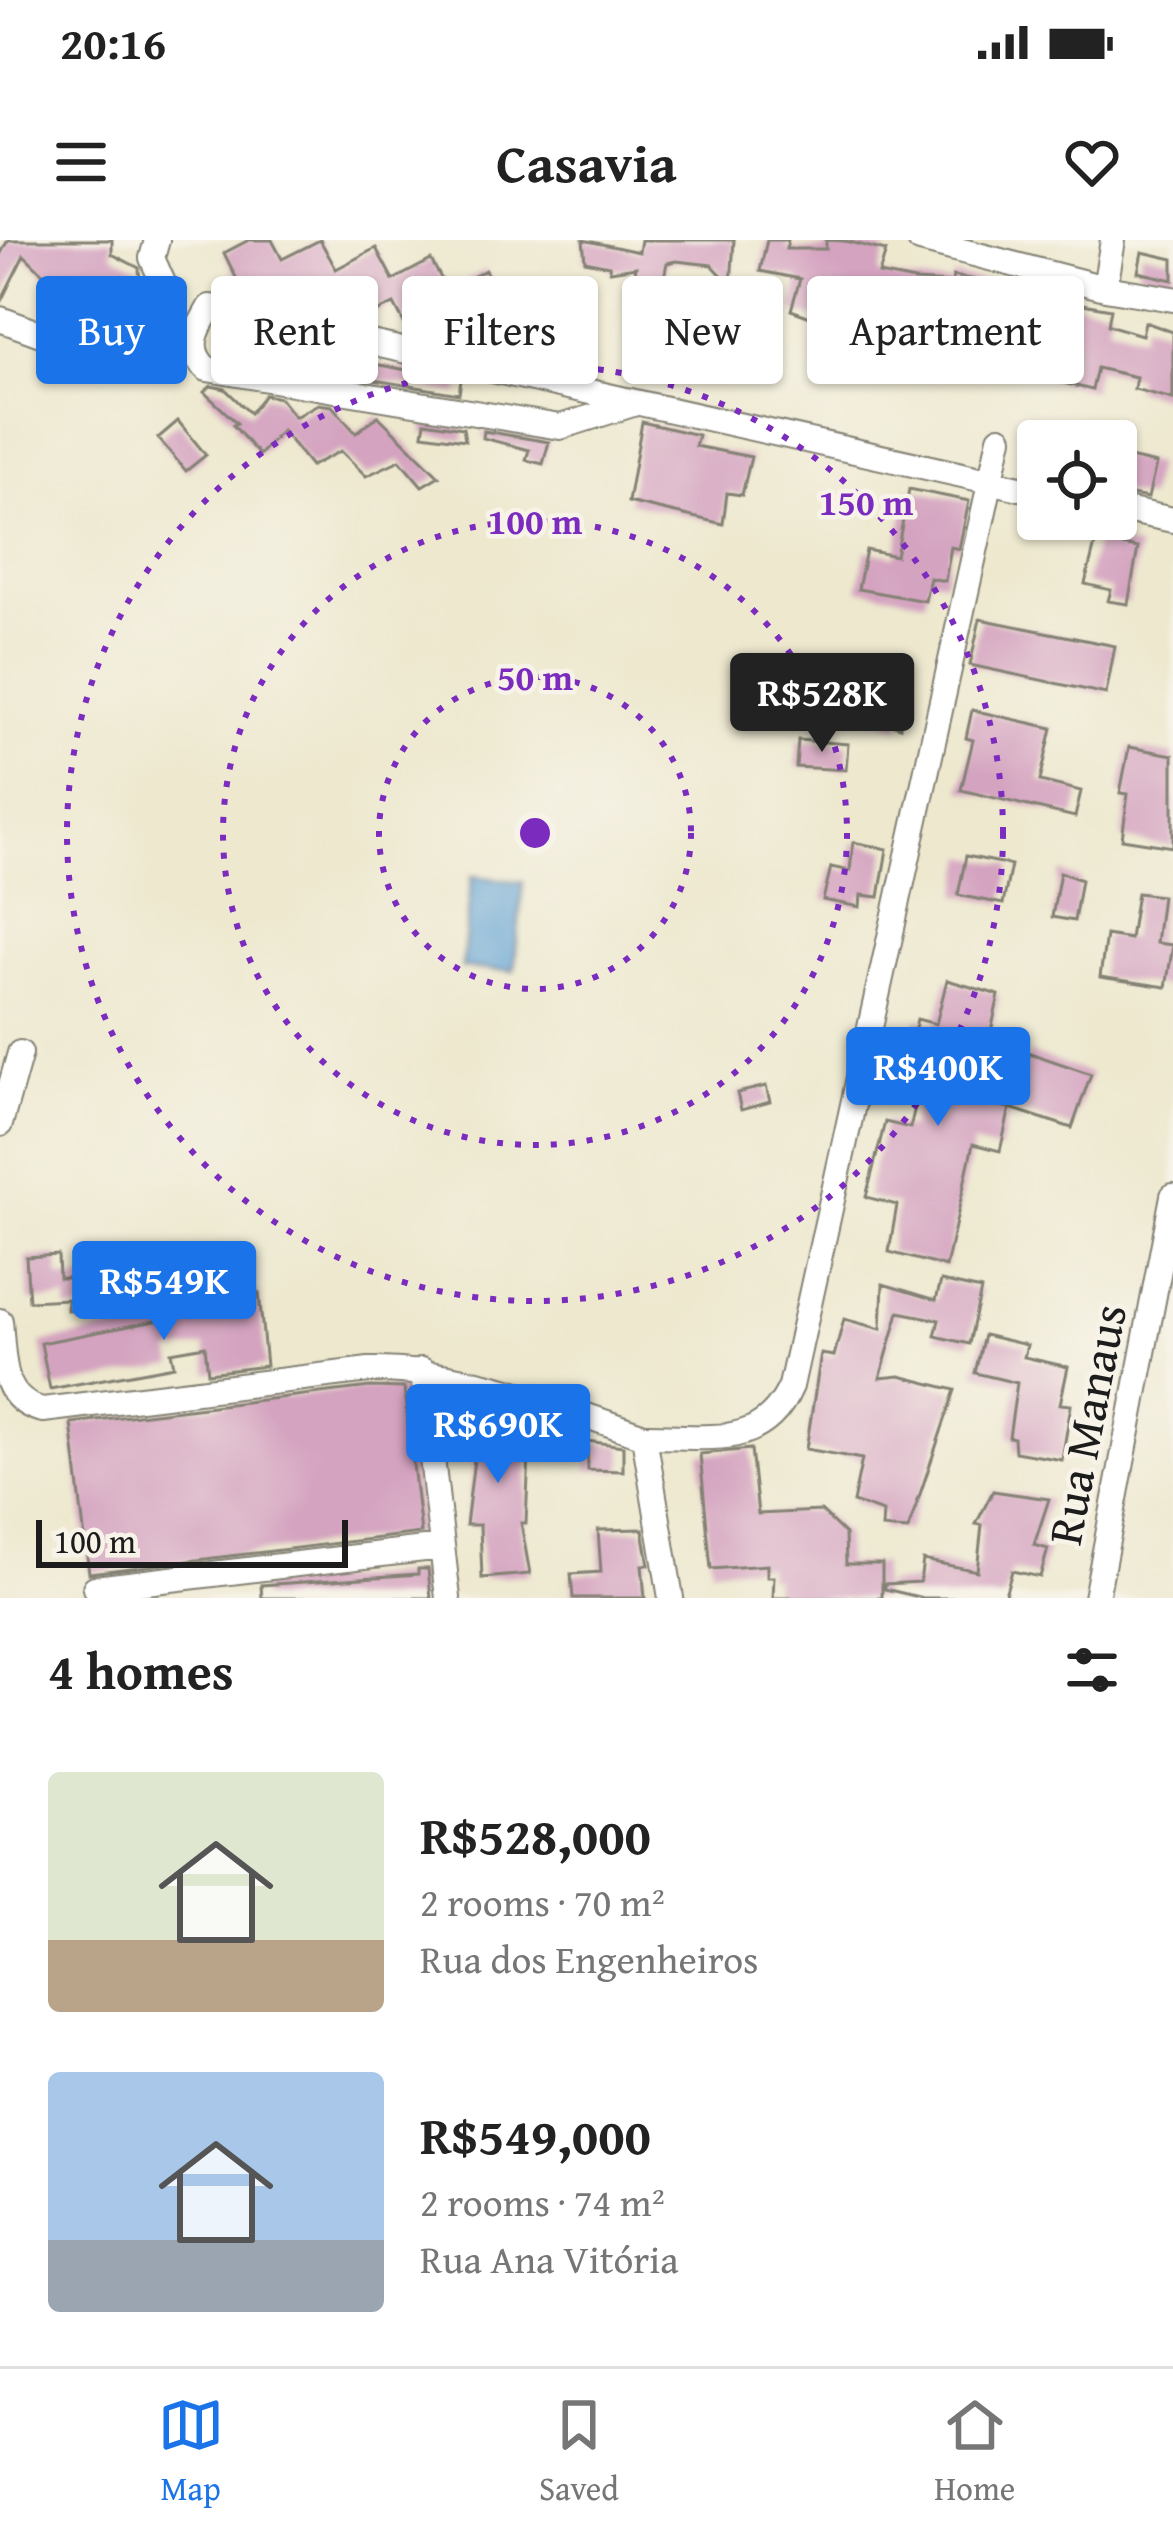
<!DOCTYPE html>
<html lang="en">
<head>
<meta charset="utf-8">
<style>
	:root { --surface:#fff; --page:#f6f6f6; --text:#222; --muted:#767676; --line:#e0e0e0; --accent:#1a73e8 }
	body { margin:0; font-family:"Gentium Book Plus",serif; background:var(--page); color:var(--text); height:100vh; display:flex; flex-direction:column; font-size:45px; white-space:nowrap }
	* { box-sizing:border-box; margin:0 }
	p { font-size:39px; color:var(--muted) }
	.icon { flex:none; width:66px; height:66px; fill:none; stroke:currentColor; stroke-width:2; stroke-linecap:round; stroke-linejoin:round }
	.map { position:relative; height:1358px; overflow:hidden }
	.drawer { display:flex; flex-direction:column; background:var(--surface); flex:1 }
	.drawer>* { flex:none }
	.top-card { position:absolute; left:36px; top:36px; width:1101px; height:108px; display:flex; gap:24px }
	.controls { position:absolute; left:1017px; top:180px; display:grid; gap:24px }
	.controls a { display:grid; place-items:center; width:120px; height:120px; border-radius:12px; background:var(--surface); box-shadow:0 3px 9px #0004; font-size:60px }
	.scale { position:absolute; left:36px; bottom:30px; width:312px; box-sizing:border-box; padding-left:12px; border:6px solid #1c1c1c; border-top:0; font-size:33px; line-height:42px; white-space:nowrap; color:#1c1c1c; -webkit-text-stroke:9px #f7f3e8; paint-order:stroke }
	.price { position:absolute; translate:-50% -102px; padding:0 27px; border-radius:12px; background:var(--accent); color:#fff; font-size:39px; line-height:78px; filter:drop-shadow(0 3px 6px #0008) }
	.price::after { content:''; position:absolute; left:50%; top:72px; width:36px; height:27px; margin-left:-18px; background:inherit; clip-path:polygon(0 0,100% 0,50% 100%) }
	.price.selected { background:#222; color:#fff }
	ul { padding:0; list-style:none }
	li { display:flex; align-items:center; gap:36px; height:300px; padding:0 48px }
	li span { display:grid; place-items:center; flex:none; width:336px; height:240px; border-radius:12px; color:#555 }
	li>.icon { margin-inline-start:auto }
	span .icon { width:144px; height:144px; fill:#fffc; stroke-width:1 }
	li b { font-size:51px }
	h2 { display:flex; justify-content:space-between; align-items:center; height:144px; padding:0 48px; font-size:51px }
	.pill { padding:0 42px; border-radius:12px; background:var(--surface); box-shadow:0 3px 9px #0004; font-size:42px; line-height:108px }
	.pill.selected { background:var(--accent); color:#fff }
	.status { display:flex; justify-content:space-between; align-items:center; height:84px; padding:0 60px; background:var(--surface); direction:ltr }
	.status svg { height:33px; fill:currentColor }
	header { display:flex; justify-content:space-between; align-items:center; height:156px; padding:0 48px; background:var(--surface); font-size:54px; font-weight:800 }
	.tabs { display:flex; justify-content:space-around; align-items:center; height:168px; border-top:3px solid var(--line); background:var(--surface); font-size:33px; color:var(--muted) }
	.tabs a { display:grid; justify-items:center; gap:6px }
	.tabs .selected { color:var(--accent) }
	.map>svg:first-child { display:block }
	.water { fill:#5fa1d3; stroke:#3e5e78; stroke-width:3 }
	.building { fill:#d4a3c0 }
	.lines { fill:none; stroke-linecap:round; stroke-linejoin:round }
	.minor-casing { stroke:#848275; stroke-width:28 }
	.minor { stroke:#fff; stroke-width:24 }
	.ring { fill:none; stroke:#7b2cbf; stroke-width:6; stroke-dasharray:6 12 }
	.labels { text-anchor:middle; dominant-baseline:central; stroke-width:9; stroke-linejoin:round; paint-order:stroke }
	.street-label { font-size:48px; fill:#1c1c1c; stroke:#f7f3e8 }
	.centre { fill:#7b2cbf; stroke:#f7f3e8; stroke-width:6 }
	.ring-label { font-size:36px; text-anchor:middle; font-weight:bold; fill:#7b2cbf; stroke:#f7f3e8; stroke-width:9; stroke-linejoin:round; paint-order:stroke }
</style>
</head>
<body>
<div class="status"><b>20:16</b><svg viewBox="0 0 49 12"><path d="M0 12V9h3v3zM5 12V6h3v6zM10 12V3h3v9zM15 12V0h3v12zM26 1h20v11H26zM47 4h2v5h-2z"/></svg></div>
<header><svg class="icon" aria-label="menu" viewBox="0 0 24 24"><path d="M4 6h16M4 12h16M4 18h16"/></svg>Casavia<svg class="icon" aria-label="heart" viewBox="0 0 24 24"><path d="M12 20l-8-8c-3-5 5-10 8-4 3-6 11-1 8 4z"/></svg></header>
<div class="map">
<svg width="1173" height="1358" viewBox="0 0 1173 1358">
	<rect width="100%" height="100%" fill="#f7f3e8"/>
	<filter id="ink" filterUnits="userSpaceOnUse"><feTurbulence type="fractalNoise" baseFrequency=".00833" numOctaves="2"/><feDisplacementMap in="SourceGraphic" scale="24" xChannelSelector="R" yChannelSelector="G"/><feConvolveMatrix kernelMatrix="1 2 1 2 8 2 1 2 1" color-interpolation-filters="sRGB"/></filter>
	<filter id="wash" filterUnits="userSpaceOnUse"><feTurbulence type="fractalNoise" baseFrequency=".004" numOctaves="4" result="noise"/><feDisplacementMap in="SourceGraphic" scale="48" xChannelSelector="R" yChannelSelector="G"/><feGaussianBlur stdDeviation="2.7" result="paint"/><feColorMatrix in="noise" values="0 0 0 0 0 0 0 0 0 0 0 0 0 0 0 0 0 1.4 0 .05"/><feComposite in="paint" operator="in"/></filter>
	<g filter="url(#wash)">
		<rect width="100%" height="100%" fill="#ede8ce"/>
		<path class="water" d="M 472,636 L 523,642 L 514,731 L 462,728 Z"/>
		<g id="blocks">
			<path class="building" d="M 8,0 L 112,0 L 112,14 L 139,28 L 140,47 L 132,56 L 67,32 L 129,93 L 117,107 L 106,93 L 64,70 L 52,57 L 57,47 L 24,15 L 0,63 L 0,15 Z
				M 249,0 L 272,0 L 282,19 L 320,0 L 336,29 L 376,8 L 393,40 L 431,20 L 448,51 L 485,30 L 512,79 L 465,103 L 450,71 L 410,94 L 394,64 L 355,82 L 339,52 L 302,70 L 286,40 L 246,58 L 224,13 Z
				M 583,0 L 639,12 L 641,0 L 734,0 L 731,45 L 712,25 L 676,21 L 667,23 L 662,47 L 633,45 L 636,27 L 610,31 L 609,26 L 585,21 Z
				M 767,0 L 788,0 L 786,9 L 826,9 L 826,0 L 845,1 L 886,11 L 879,34 L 915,41 L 952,43 L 953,36 L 982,41 L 1015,48 L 1014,52 L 1111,69 L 1108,85 L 1142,95 L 1145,82 L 1173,92 L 1173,159 L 1134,149 L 1136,137 L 1097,128 L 1092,150 L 1038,137 L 1041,124 L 973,110 L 976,94 L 908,79 L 907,63 L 858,58 L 871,87 L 827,83 L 791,70 L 800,39 L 760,31 Z
				M 1142,12 L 1173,19 L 1173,40 L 1138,32 Z
				M 698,60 L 729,69 L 725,124 L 691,116 Z
				M 277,99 L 312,107 L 304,111 L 461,140 L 459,154 L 271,123 Z
				M 743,100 L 777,107 L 770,143 L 742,140 L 744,128 L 737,126 Z
				M 211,146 L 225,149 L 250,173 L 265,155 L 280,158 L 295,177 L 318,164 L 332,166 L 356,193 L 378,176 L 439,236 L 422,246 L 400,220 L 366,236 L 341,211 L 311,226 L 282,190 L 259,215 L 233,185 L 237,183 L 204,152 Z
				M 178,181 L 206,215 L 186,231 L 158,198 Z
				M 425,182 L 463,188 L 465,200 L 423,194 Z
				M 642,182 L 698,195 L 695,206 L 751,217 L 742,255 L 727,253 L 723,284 L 628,262 Z
				M 484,191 L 549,202 L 543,224 L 526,220 L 529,210 L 483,198 Z
				M 1116,215 L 1156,224 L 1148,258 L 1116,252 Z
				M 909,249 L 969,261 L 959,309 L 951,307 L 945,341 L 930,338 L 925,361 L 858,349 L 866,310 L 896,316 Z
				M 1096,300 L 1138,308 L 1128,364 L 1108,361 L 1111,350 L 1085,344 Z
				M 980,379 L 1115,406 L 1106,454 L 970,425 Z
				M 836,419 L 902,431 L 900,487 L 815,455 Z
				M 972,470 L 1052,488 L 1040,541 L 1081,551 L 1075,577 L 961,550 L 973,500 L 966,498 Z
				M 798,500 L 848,504 L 846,530 L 796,527 Z
				M 1129,507 L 1173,515 L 1173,607 L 1122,599 L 1128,554 L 1120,553 Z
				M 853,602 L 887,609 L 879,657 L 861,655 L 860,667 L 823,660 L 831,627 L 850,631 Z
				M 966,616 L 1011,625 L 1003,664 L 958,655 Z
				M 1060,632 L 1081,640 L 1074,681 L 1052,677 Z
				M 1137,653 L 1162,656 L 1156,703 L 1173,705 L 1166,747 L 1100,737 L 1106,695 L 1130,699 Z
				M 947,740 L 999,755 L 990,796 L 977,793 L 968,859 L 1010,868 L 1000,911 L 973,904 L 946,1027 L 889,1012 L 897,965 L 866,957 L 885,882 L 910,888 L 923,834 L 905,830 L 917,779 L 936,784 Z
				M 1030,813 L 1091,834 L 1072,888 L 1010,868 Z
				M 766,846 L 770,862 L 741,870 L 737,853 Z
				M 58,1015 L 59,1038 L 109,1038 L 108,1069 L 67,1070 L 67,1059 L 29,1061 L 26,1017 Z
				M 941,1041 L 981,1050 L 969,1104 L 935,1096 L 939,1080 L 899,1072 L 880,1138 L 900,1136 L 955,1150 L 908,1290 L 882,1288 L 883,1272 L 853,1262 L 862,1219 L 806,1209 L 821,1114 L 834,1116 L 844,1079 L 881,1089 L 883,1044 L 936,1060 Z
				M 259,1053 L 266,1126 L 208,1133 L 205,1106 L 171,1112 L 174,1126 L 50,1149 L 41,1103 L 160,1080 L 175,1070 L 201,1065 L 200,1059 Z
				M 984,1095 L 1027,1105 L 1024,1117 L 1068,1127 L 1060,1164 L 1071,1165 L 1062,1220 L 1015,1212 L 1014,1198 L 1009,1197 L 1017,1143 L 975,1133 Z
				M 370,1147 L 404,1148 L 421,1293 L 89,1333 L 71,1183 Z
				M 460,1159 L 519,1171 L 529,1212 L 526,1283 L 521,1283 L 530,1334 L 482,1338 L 480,1285 L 466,1285 L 476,1203 L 463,1203 Z
				M 587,1201 L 623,1206 L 623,1231 L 588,1230 Z
				M 751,1209 L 758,1274 L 821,1271 L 845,1294 L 846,1324 L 882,1324 L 882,1358 L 773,1358 L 774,1337 L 767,1337 L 767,1325 L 711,1329 L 700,1214 Z
				M 993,1251 L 1049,1259 L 1034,1305 L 1048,1309 L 1040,1337 L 1012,1331 L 1004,1358 L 923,1358 L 885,1349 L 885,1344 L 920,1342 L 923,1320 L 977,1331 L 982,1285 L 976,1284 Z
				M 643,1289 L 649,1325 L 642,1325 L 645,1358 L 573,1358 L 571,1334 L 601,1332 L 598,1290 Z
				M 418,1329 L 428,1329 L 431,1358 L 262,1358 L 261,1345 L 418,1334 Z"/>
		</g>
	</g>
	<g filter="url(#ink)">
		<use href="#blocks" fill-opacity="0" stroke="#848275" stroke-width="3"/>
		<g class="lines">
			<defs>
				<path id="minor" d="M 920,0 L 1105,48 L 1173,59
					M 1105,48 L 1113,0
					M 0,79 L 79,108 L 102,128 L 133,122 L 168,54 L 152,18 L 157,0
					M 633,164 L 560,187 L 207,129 C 184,109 198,88 210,67 L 1038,252
					M 1116,268 L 1173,280
					M 0,884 L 20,813
					M 0,1081 C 4,1119 0,1161 43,1170 L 369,1130 C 465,1129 554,1165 644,1196
					M 422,1130 L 448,1358
					M 95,1348 L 441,1307
					M 671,1358 L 644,1196 C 706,1195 762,1212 791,1146 L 1000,198
					M 1096,1358 L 1173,956"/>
			</defs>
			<use href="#minor" class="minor-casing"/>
			<use href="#minor" class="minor"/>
		</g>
	</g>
	<g class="ring">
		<circle cx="535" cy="593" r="156"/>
		<circle cx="535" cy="593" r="312"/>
		<circle cx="535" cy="593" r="468"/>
	</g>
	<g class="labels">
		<g class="street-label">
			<text transform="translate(1086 1184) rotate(-79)">Rua Manaus</text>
		</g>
	</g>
	<circle cx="535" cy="593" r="18" class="centre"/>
	<g class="ring-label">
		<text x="866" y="275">150 m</text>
		<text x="535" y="294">100 m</text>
		<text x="535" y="450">50 m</text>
	</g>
</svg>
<div class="controls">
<a><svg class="icon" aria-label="locate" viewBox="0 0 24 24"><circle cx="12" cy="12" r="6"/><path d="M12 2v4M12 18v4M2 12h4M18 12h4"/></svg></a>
</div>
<div class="scale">100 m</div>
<b class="price selected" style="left:822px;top:515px">R$528K</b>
<b class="price" style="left:938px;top:889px">R$400K</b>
<b class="price" style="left:164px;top:1103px">R$549K</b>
<b class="price" style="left:498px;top:1246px">R$690K</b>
<div class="top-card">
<a class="pill selected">Buy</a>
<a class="pill">Rent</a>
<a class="pill">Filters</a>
<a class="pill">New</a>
<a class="pill">Apartment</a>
</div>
</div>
<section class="drawer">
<h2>4 homes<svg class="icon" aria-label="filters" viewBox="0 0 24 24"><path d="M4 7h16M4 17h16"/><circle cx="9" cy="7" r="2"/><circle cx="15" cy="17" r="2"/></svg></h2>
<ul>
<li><span style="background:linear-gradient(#dfe7d0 70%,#b9a48a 0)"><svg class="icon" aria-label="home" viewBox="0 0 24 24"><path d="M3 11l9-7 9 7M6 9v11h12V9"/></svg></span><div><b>R$528,000</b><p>2 rooms · 70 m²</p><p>Rua dos Engenheiros</p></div></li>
<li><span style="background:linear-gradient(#a9c7e8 70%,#9aa5b1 0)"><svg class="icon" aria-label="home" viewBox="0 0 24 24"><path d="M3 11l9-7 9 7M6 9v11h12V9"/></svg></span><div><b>R$549,000</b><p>2 rooms · 74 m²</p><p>Rua Ana Vitória</p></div></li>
</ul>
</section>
<nav class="tabs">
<a class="selected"><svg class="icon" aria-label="map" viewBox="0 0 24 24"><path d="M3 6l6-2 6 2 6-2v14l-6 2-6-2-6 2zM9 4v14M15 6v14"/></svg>Map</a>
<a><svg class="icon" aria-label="saved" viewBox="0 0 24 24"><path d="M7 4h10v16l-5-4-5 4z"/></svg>Saved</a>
<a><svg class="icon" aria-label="home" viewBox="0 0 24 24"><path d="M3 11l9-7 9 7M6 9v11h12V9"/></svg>Home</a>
</nav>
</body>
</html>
